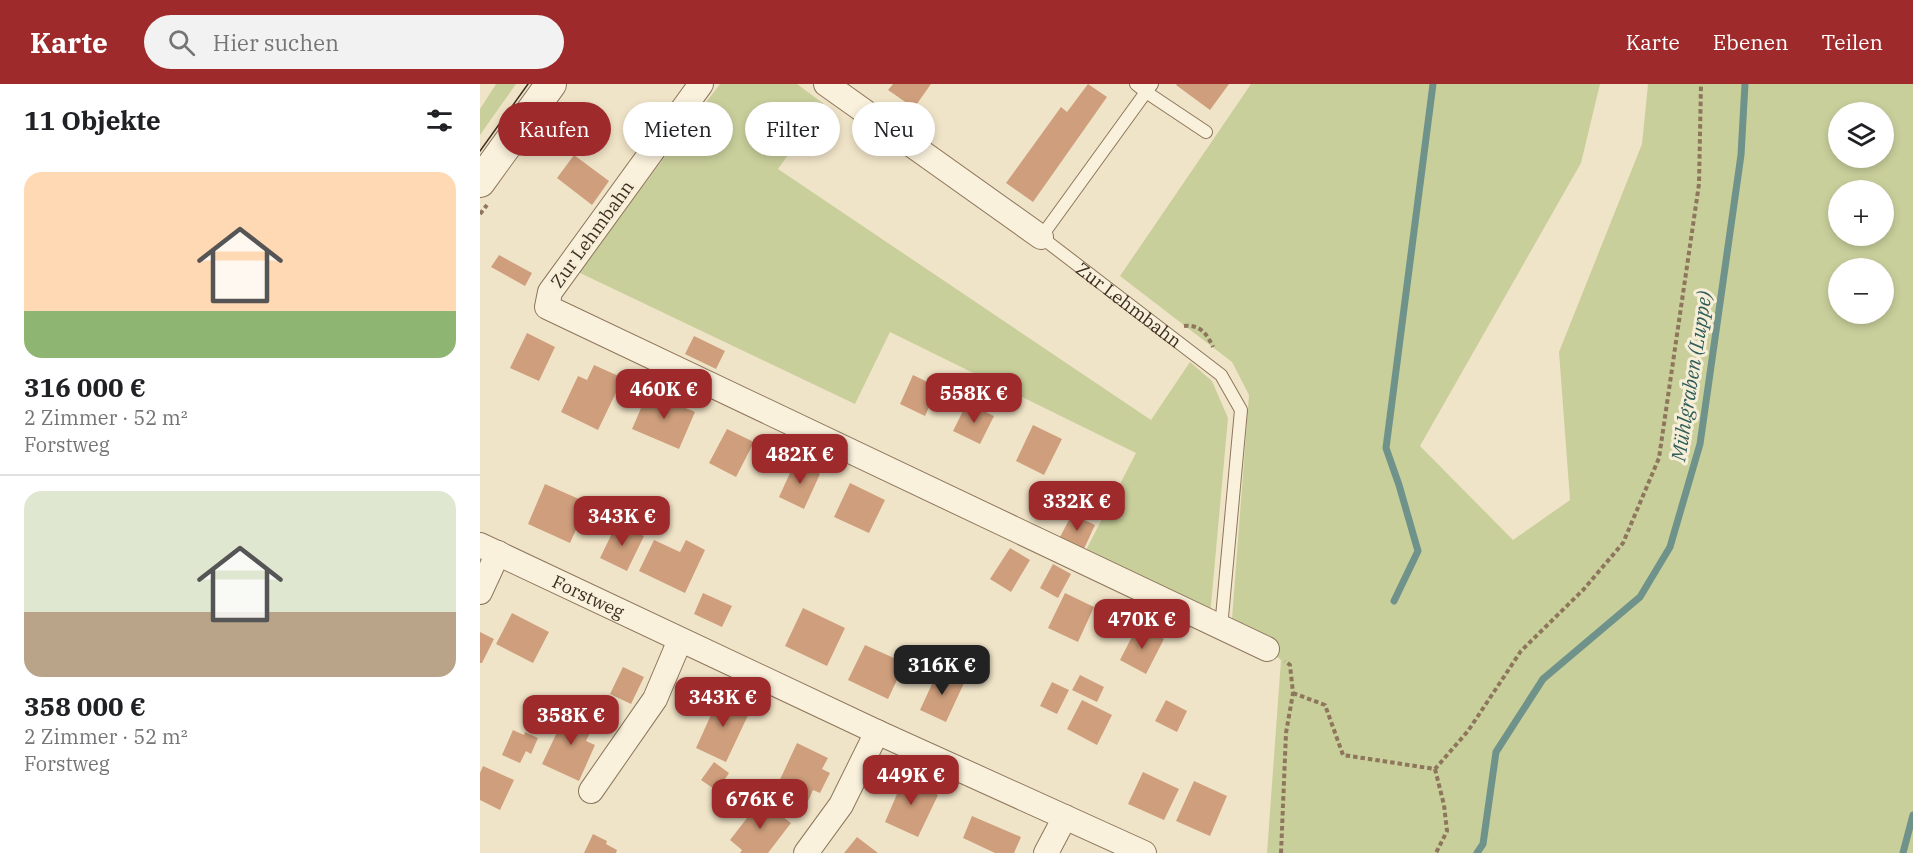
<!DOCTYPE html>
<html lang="de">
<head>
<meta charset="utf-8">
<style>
	:root { --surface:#fff; --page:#f2f2f2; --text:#202124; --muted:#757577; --line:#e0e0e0; --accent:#9e2a2b }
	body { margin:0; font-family:"IBM Plex Serif",serif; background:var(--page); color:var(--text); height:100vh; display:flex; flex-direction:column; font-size:22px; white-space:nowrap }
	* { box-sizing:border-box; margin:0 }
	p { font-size:20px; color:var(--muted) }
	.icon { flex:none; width:33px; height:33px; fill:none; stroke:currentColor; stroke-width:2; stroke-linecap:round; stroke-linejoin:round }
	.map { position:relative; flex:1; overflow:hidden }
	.details { display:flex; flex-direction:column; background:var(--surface); width:480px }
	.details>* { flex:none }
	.top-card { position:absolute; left:18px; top:18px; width:570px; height:54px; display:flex; gap:12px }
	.buttons { position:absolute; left:1348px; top:18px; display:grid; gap:12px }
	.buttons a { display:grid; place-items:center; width:66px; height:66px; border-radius:50%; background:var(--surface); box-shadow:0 3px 9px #0003; font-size:30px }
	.price { position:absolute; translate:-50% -51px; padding:0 14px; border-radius:12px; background:var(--accent); color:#fff; font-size:20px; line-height:39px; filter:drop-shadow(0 2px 3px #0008) }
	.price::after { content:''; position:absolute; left:50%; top:36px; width:18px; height:14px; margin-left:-9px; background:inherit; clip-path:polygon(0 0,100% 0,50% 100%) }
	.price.on { background:#222; color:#fff }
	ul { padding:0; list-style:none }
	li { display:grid; align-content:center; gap:12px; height:318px; padding:0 24px }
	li+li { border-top:2px solid var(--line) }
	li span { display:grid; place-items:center; height:186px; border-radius:18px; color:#555 }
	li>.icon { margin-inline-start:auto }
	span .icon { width:108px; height:108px; fill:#fffc; stroke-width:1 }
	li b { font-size:26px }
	h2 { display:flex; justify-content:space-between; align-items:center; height:72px; padding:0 24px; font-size:26px }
	.chip { padding:0 21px; border-radius:27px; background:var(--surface); box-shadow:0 3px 9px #0003; font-size:21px; line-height:54px }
	.chip.on { background:var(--accent); color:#fff }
	header { display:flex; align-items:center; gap:36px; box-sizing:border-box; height:84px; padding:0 30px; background:var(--accent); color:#fff }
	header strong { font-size:28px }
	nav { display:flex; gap:33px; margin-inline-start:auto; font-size:21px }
	.search { width:420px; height:54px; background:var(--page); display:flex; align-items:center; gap:15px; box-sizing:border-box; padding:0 21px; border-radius:33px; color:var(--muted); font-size:22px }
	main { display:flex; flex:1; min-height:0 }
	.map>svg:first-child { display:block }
	.green { fill:#c9cf9b; fill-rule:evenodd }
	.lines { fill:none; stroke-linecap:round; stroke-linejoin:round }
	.stream { stroke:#6f938a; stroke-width:7 }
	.building { fill:#cf9f7d }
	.service-casing { stroke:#8d765c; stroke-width:14 }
	.minor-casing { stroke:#8d765c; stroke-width:26 }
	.tertiary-casing { stroke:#8d765c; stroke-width:32 }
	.path { stroke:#8d765c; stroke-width:4; stroke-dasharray:4.5 3; stroke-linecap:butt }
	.service { stroke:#faf1dc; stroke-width:12 }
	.minor { stroke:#faf1dc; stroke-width:24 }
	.tertiary { stroke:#faf1dc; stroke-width:30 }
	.tram { stroke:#3d2e20; stroke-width:1.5 }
	.labels { text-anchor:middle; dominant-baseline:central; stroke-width:6; stroke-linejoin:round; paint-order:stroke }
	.street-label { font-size:18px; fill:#3d2e20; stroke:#f7eed8 }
	.water-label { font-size:20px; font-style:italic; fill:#2f5d5a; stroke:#f7eed8 }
</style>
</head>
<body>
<header>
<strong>Karte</strong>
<div class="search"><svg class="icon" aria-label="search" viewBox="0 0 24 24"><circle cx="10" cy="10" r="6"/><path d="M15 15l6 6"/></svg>Hier suchen</div>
<nav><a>Karte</a><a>Ebenen</a><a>Teilen</a></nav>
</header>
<main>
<section class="details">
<h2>11 Objekte<svg class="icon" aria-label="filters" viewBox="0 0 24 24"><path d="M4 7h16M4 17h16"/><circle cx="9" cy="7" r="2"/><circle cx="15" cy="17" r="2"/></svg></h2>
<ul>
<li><span style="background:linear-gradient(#ffd9b3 75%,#8fb573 0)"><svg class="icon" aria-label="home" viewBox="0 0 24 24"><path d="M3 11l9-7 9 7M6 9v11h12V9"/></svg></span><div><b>316 000 €</b><p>2 Zimmer · 52 m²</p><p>Forstweg</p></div></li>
<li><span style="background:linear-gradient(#dfe7d0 65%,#b9a48a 0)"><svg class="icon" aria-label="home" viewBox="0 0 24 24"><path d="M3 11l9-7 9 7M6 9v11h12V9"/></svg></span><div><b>358 000 €</b><p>2 Zimmer · 52 m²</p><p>Forstweg</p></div></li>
</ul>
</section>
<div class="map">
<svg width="1433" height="769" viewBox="0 0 1433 769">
	<rect width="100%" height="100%" fill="#f0e4c8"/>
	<path class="green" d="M 16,0 L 36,0 L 0,51 L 0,25 Z
		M 240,0 L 317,0 L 344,20 L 298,85 L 671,336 L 710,278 L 732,297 L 748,334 L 730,532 L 604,470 L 656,369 L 410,248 L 375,320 L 98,188 Z
		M 771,0 L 1120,0 L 1101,79 L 940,362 L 1033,456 L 1090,416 L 1079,268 L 1162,60 L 1168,0 L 1433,0 L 1433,769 L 787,769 L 801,576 L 752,535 L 769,311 L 752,278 L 640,192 ZM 1359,28 L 1404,28 L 1404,74 L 1359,74 ZM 1359,106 L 1404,106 L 1404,152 L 1359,152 ZM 1359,184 L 1404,184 L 1404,230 L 1359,230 Z"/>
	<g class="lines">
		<path class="stream" d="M 914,517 L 938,467 L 919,401 L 906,364 L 953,0
			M 997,769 L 1003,760 L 1016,668 L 1063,595 L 1160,513 L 1190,463 L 1220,360 L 1261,71 L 1265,0
			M 1423,769 L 1433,731"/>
	</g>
	<path class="building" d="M 413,0 L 451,0 L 434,24 L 408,6 Z
		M 608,0 L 627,13 L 553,118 L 526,99 L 581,23 L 587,28 Z
		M 697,0 L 749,0 L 730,26 L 696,1 Z
		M 94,71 L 129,97 L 112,121 L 77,94 Z
		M 19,171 L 52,189 L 45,202 L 11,183 Z
		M 47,249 L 75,263 L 59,297 L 30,284 Z
		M 214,252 L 245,267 L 236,285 L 205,270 Z
		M 114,281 L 143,294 L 118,346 L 81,328 L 98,292 L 107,296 Z
		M 433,291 L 458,303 L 445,332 L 420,320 Z
		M 168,308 L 215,328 L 199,365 L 152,345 Z
		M 487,319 L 514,332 L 500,360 L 473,347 Z
		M 553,341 L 582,355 L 564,391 L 536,377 Z
		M 247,345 L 274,358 L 256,393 L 229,379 Z
		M 315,378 L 340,390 L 324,425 L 299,413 Z
		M 370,399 L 405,416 L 389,449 L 354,433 Z
		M 65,400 L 108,419 L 90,459 L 48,440 Z
		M 592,430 L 615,441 L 603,467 L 579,455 Z
		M 137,439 L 164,452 L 147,487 L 120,474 Z
		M 174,456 L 200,468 L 206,456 L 225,466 L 205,509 L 159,487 Z
		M 530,464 L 550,476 L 531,508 L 510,495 Z
		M 573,480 L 591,490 L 578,514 L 560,504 Z
		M 223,509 L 252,522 L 242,543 L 214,530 Z
		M 585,509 L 614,523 L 598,558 L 568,544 Z
		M 323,524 L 365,544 L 347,582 L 305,562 Z
		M 32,529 L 69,548 L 53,579 L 16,560 Z
		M 658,541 L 684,555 L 666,590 L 640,576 Z
		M 0,548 L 14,555 L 2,579 L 0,579 Z
		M 385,561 L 425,579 L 408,615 L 368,596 Z
		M 143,583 L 164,593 L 151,620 L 130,610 Z
		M 458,587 L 484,599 L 466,638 L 440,626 Z
		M 600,591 L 624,603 L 617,618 L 592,606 Z
		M 572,598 L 589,606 L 577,630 L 560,622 Z
		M 240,611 L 271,625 L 246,678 L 216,664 Z
		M 602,616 L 632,631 L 617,661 L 587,645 Z
		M 686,616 L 707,627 L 697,648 L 675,637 Z
		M 88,625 L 115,638 L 106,657 L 115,661 L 99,697 L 62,680 Z
		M 33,646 L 44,651 L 45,648 L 58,654 L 51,670 L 46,667 L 40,679 L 22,671 Z
		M 317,659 L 348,674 L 342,685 L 350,689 L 340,709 L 333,706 L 328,717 L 297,702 Z
		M 234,678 L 249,689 L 237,707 L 221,696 Z
		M 3,682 L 34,696 L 20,726 L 0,716 L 0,689 Z
		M 663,688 L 699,705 L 684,736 L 648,720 Z
		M 430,691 L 437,695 L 439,702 L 458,711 L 438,753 L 405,738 L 417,710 L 416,702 L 420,695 Z
		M 714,697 L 747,712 L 730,752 L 696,737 Z
		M 281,716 L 311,739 L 288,769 L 260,769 L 262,766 L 250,756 Z
		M 492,732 L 541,753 L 534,769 L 515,769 L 483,754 Z
		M 113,750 L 127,757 L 126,760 L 137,766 L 136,769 L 104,769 Z
		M 377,753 L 398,769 L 364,769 Z"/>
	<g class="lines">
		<defs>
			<g id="service">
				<path id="s1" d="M 656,0 L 666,8 L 561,153 L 741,291 L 761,326 L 741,544"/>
				<path d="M 672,0 L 666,8 L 726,48"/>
			</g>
			<g id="minor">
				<path d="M 221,0 L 70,208 L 67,223 L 787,565"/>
				<path d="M 346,0 L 561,153"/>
				<path id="s2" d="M 0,461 L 397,648 L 664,769"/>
				<path d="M 0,508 L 18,469"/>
				<path d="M 111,707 L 175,615 L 200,556"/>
				<path d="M 326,769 L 361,721 L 397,648"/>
				<path d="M 566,769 L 585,733"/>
			</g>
			<path id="tertiary" d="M 0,98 L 71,0"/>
		</defs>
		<use href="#service" class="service-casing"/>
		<use href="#minor" class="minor-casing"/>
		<use href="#tertiary" class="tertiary-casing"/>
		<path class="path" d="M 0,130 L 7,121
			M 704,242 C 720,240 727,250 733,263
			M 813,609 L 845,621 L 863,671 L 955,685 L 988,647 L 1041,567 L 1104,505 L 1143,459 L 1179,374 L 1219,100 L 1221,0
			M 955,685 L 964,721 L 967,747 L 956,769
			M 801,769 L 806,649 L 813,609 L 810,581 L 805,577"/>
		<use href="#service" class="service"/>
		<use href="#minor" class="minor"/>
		<use href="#tertiary" class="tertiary"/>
		<path class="tram" d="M 0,67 L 48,0"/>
	</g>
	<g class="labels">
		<g class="street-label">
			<text transform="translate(112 150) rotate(-54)">Zur Lehmbahn</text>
			<text stroke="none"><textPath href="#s1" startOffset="303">Zur Lehmbahn</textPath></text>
			<text stroke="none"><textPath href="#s2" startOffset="120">Forstweg</textPath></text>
		</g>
		<g class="water-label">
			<text transform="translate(1211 292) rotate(-81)">Mühlgraben (Luppe)</text>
		</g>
	</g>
</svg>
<div class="buttons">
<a><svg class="icon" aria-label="layers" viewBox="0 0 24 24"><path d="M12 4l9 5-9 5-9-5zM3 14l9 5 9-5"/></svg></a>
<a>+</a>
<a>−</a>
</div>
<b class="price" style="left:184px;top:336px">460K €</b>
<b class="price" style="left:494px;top:340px">558K €</b>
<b class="price" style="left:320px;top:401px">482K €</b>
<b class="price" style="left:597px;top:448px">332K €</b>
<b class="price" style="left:142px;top:463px">343K €</b>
<b class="price" style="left:662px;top:566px">470K €</b>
<b class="price on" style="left:462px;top:612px">316K €</b>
<b class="price" style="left:243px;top:644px">343K €</b>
<b class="price" style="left:91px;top:662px">358K €</b>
<b class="price" style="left:431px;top:722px">449K €</b>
<b class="price" style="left:280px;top:746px">676K €</b>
<div class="top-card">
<a class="chip on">Kaufen</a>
<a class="chip">Mieten</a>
<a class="chip">Filter</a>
<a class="chip">Neu</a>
</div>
</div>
</main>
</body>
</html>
